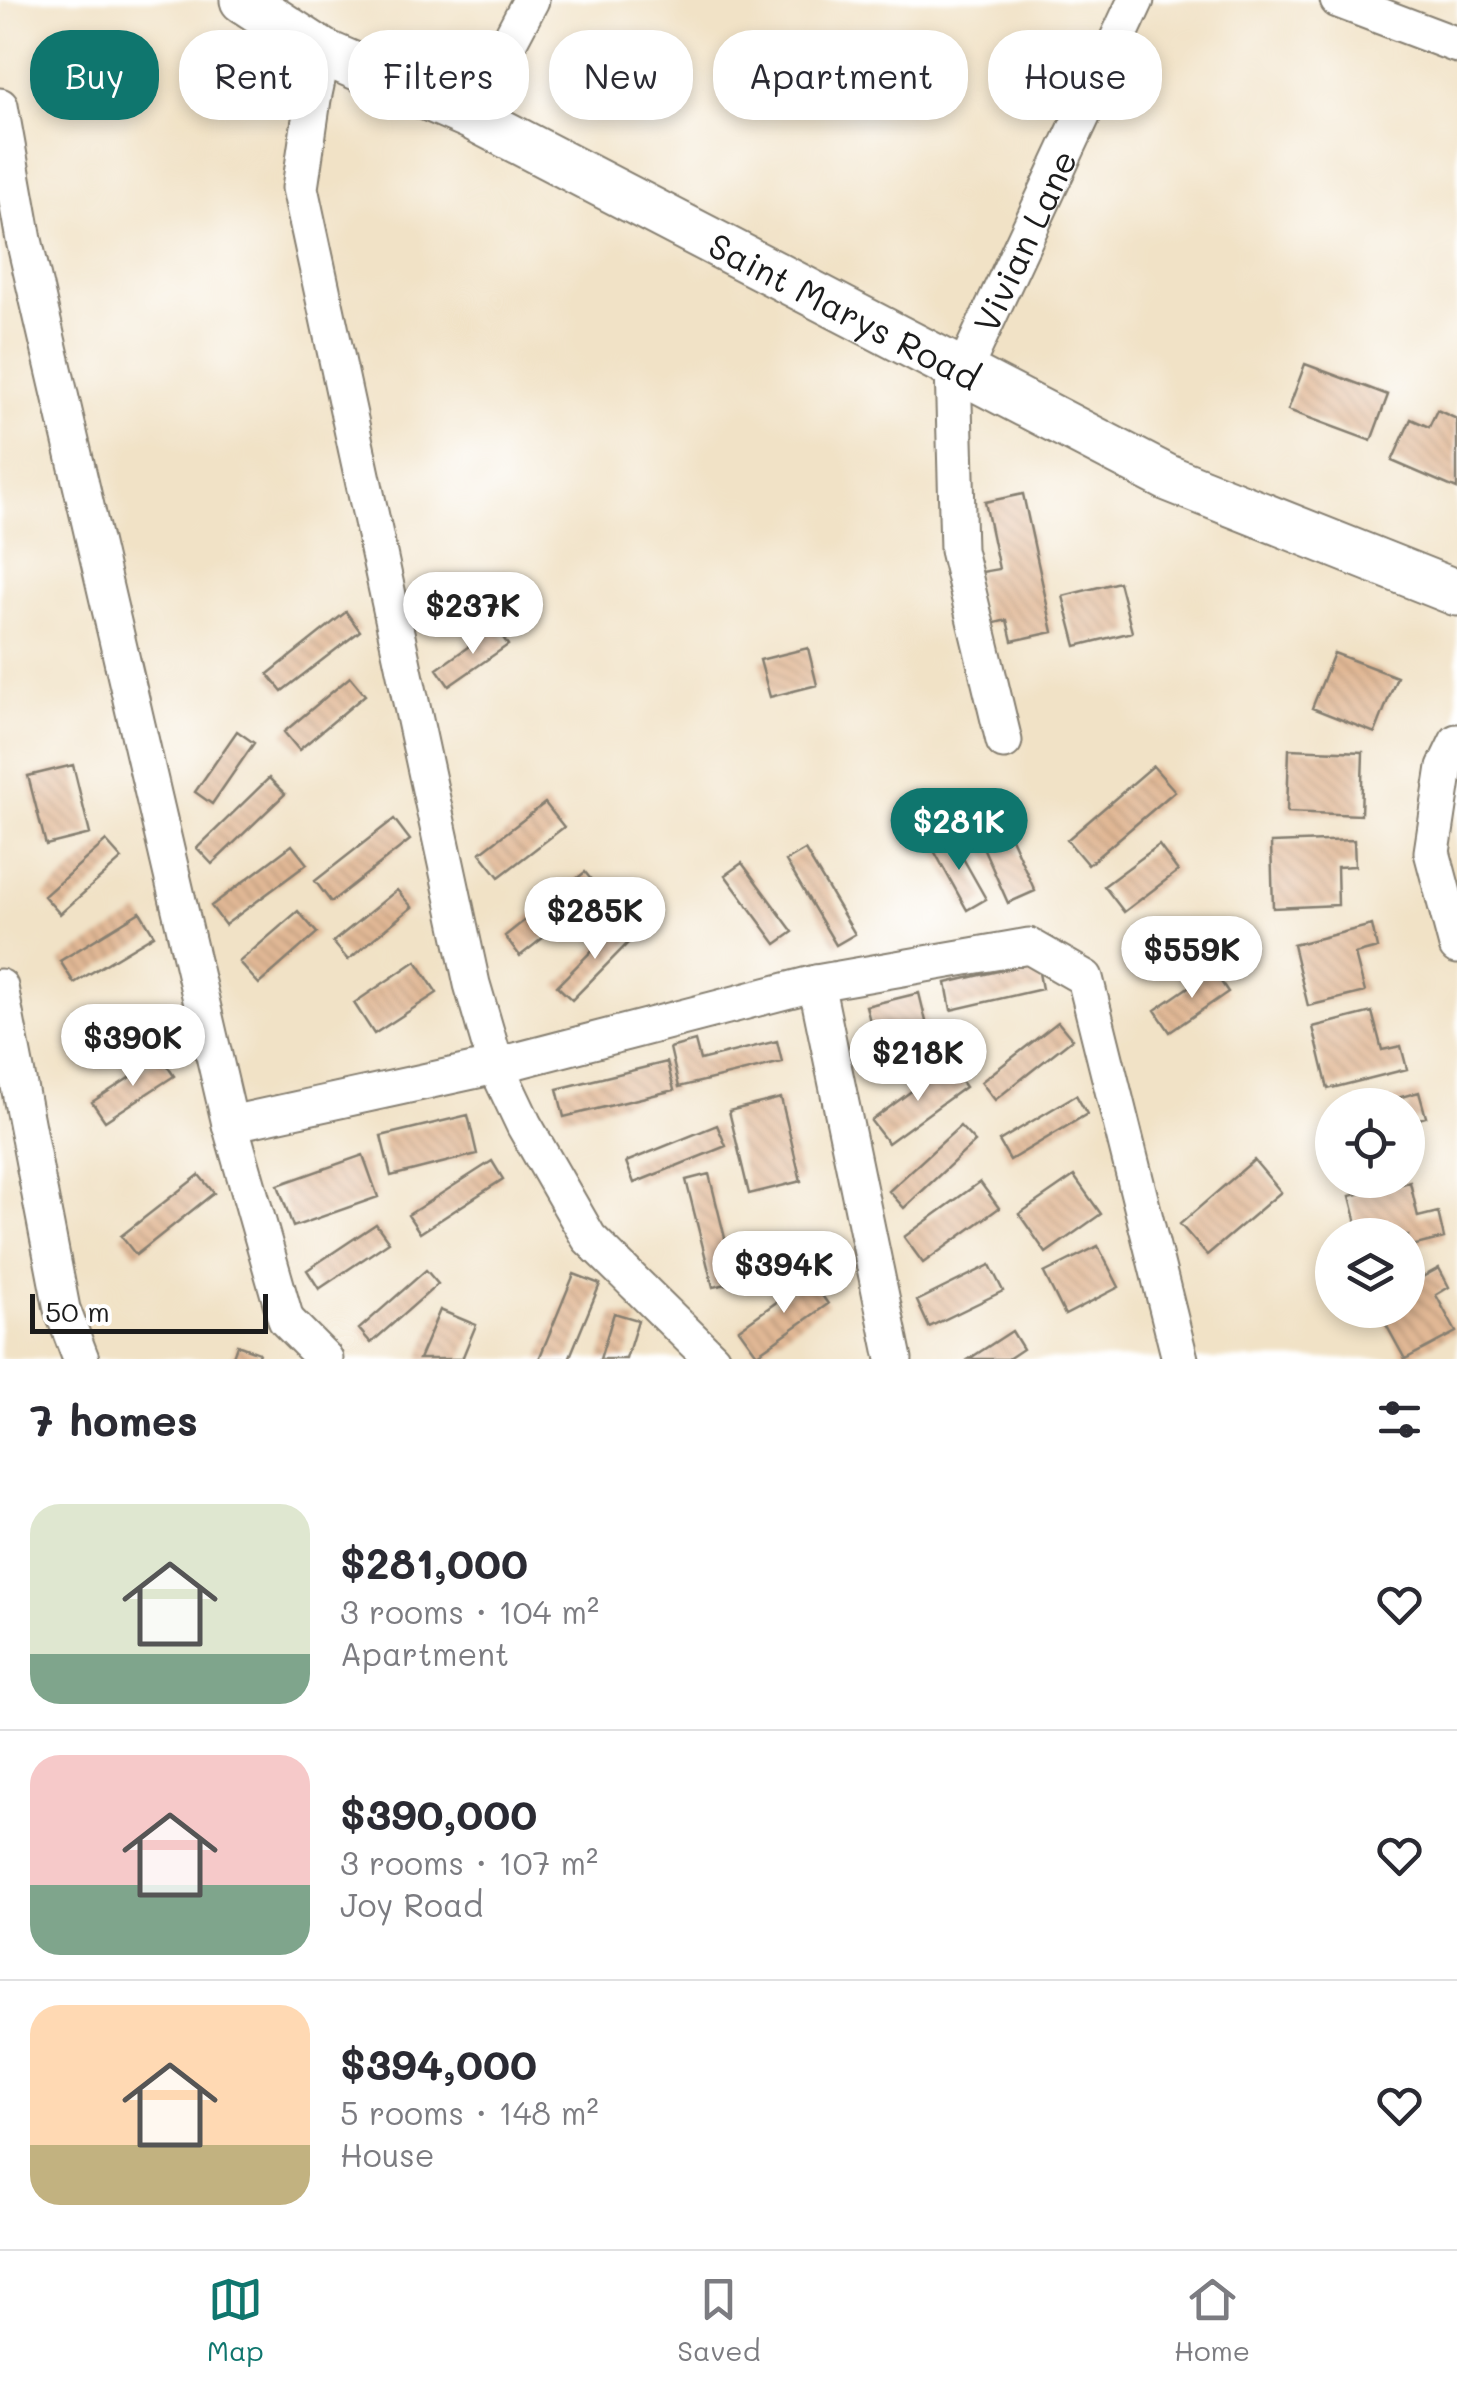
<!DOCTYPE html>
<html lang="en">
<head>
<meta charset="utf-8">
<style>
	:root { --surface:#fff; --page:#f7f7f7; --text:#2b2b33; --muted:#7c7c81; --line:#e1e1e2; --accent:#0f766e }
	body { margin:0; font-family:Mali,sans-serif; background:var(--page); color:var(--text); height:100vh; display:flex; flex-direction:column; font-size:38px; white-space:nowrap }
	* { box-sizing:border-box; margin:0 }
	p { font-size:32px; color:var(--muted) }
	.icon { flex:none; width:55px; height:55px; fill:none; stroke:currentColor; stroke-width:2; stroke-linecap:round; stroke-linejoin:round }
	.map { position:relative; height:1359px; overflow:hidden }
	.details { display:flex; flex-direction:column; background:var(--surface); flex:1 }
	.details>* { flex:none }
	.hud { position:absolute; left:30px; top:30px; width:1398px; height:90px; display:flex; gap:20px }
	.fabs { position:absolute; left:1315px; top:1088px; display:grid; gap:20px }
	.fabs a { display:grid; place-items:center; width:110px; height:110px; border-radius:50%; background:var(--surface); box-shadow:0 5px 15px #0003; font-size:50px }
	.scale { position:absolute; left:30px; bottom:25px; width:238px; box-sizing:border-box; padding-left:10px; border:5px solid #1c1c1c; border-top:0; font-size:28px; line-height:35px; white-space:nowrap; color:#1c1c1c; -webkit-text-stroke:8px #fff; paint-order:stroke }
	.price { position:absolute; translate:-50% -85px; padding:0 22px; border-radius:35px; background:#fff; color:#222; font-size:32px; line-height:65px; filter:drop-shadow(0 2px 5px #0008) }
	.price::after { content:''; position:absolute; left:50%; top:60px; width:30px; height:22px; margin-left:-15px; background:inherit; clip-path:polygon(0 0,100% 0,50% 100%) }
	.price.current { background:var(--accent); color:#fff }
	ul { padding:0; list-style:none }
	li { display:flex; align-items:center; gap:30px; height:250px; padding:0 30px }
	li+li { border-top:2px solid var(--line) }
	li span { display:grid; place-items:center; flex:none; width:280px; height:200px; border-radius:30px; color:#555 }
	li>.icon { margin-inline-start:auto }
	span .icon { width:120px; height:120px; fill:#fffc; stroke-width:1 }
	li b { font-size:42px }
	h2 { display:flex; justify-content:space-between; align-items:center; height:120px; padding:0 30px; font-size:42px }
	.tag { padding:0 35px; border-radius:40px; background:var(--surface); box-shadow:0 5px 15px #0003; font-size:35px; line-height:90px }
	.tag.current { background:var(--accent); color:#fff }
	.tab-bar { display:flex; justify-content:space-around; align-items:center; height:140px; border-top:2px solid var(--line); background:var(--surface); font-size:28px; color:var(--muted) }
	.tab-bar a { display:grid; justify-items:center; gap:5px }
	.tab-bar .current { color:var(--accent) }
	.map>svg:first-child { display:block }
	.building { fill:url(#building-back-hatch) }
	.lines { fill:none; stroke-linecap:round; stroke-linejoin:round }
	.minor-casing { stroke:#867f71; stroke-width:39 }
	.major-casing { stroke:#867f71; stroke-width:49 }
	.minor { stroke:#fff; stroke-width:35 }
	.major { stroke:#fff; stroke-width:45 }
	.labels { text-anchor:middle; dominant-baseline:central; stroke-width:9; stroke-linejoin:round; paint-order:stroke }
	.street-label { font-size:35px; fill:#1c1c1c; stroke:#fff }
</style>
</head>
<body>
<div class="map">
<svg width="1457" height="1359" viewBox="0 0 1457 1359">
	<defs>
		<pattern id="building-back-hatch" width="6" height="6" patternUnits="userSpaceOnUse" patternTransform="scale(2.5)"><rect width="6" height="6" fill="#e1b895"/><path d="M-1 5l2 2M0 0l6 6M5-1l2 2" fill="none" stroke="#c09e80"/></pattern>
	</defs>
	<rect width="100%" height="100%" fill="#fff"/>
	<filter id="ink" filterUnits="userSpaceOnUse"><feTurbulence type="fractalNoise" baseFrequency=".01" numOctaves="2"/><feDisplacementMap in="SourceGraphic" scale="20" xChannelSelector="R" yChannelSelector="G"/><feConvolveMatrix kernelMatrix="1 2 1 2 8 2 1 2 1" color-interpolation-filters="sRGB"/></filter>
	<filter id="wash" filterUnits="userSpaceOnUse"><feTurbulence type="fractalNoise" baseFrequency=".0048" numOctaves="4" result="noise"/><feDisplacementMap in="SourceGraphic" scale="40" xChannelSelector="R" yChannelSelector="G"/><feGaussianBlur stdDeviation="2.25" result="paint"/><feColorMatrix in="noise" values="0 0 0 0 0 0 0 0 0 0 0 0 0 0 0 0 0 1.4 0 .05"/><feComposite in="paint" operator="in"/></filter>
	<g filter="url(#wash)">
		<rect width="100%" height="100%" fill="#f1e2c6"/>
		<g id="blocks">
			<path class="building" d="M 1305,364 L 1388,395 L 1371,441 L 1288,410 Z
				M 1437,410 L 1457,419 L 1457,489 L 1392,461 L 1411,419 L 1429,427 Z
				M 1023,494 L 1053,632 L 1012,641 L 1007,620 L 987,625 L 976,573 L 999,569 L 985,502 Z
				M 1119,582 L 1132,632 L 1076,646 L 1063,596 Z
				M 346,612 L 360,631 L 282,691 L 268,674 Z
				M 496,627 L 508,645 L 449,686 L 437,669 Z
				M 808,648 L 817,685 L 770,697 L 760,660 Z
				M 1334,653 L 1397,677 L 1375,733 L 1312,708 Z
				M 350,677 L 365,695 L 299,750 L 284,732 Z
				M 237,731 L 254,743 L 212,804 L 195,792 Z
				M 1289,749 L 1363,752 L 1361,815 L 1287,812 Z
				M 73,765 L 90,834 L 46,845 L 28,776 Z
				M 1153,766 L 1175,791 L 1088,865 L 1067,840 Z
				M 269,778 L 285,794 L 212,864 L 197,848 Z
				M 545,803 L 564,827 L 499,877 L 480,853 Z
				M 1002,818 L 1035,891 L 1008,903 L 975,829 Z
				M 394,819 L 410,840 L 331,902 L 315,881 Z
				M 951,837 L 986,899 L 967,910 L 932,847 Z
				M 1354,840 L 1355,866 L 1337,867 L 1338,905 L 1273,908 L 1271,843 Z
				M 106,841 L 122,859 L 60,914 L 44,896 Z
				M 292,845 L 307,864 L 225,925 L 211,906 Z
				M 1159,845 L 1178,871 L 1124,912 L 1104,886 Z
				M 805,850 L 855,934 L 836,945 L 786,861 Z
				M 742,863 L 793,932 L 776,944 L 725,875 Z
				M 585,872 L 601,892 L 520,956 L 505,936 Z
				M 397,890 L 412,907 L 348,960 L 333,942 Z
				M 298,911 L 317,933 L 259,984 L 239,962 Z
				M 140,912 L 154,935 L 74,983 L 60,961 Z
				M 619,923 L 633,938 L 572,1000 L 557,986 Z
				M 1372,925 L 1377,948 L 1355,954 L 1365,992 L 1308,1006 L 1293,945 Z
				M 416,961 L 437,993 L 374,1034 L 354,1003 Z
				M 1037,962 L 1042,989 L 951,1010 L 946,983 Z
				M 1213,970 L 1228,992 L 1170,1032 L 1155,1010 Z
				M 919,993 L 935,1058 L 883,1071 L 866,1006 Z
				M 1372,1012 L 1382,1050 L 1401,1046 L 1407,1069 L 1328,1089 L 1313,1027 Z
				M 1058,1022 L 1072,1039 L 995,1100 L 981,1082 Z
				M 695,1041 L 700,1060 L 777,1041 L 782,1062 L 679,1087 L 670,1048 Z
				M 161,1057 L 174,1076 L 105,1121 L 92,1102 Z
				M 667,1062 L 674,1090 L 564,1117 L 557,1089 Z
				M 948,1064 L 965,1087 L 888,1143 L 871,1121 Z
				M 1419,1092 L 1426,1117 L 1408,1122 L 1408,1105 L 1372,1105 Z
				M 1076,1095 L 1087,1114 L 1010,1160 L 999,1141 Z
				M 781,1098 L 801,1181 L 749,1194 L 729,1111 Z
				M 468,1115 L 477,1154 L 391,1176 L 381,1136 Z
				M 717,1125 L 726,1146 L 634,1183 L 626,1162 Z
				M 960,1126 L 975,1142 L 904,1208 L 889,1191 Z
				M 363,1155 L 378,1197 L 293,1227 L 278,1185 Z
				M 1254,1160 L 1281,1192 L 1207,1255 L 1180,1224 Z
				M 492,1161 L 503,1179 L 420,1233 L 408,1215 Z
				M 709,1174 L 736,1282 L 713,1287 L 686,1180 Z
				M 199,1175 L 214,1193 L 136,1255 L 121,1236 Z
				M 1074,1176 L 1101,1214 L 1046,1253 L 1019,1214 Z
				M 980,1182 L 999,1208 L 923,1263 L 904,1237 Z
				M 1410,1182 L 1418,1217 L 1438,1212 L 1444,1238 L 1408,1247 L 1408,1235 L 1360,1235 L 1350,1196 Z
				M 376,1224 L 389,1242 L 319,1289 L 307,1270 Z
				M 781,1238 L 793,1256 L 760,1278 L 748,1260 Z
				M 1098,1246 L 1119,1287 L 1065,1315 L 1044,1273 Z
				M 990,1265 L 1003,1291 L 929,1327 L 917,1301 Z
				M 1439,1268 L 1449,1287 L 1436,1295 L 1456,1332 L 1405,1359 L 1378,1310 L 1408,1310 L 1408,1285 Z
				M 426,1270 L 438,1284 L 371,1343 L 359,1329 Z
				M 574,1274 L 600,1284 L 569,1359 L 539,1359 Z
				M 810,1278 L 828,1304 L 757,1354 L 739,1329 Z
				M 440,1310 L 476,1325 L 462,1359 L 419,1359 Z
				M 614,1313 L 638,1320 L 626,1359 L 600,1359 Z
				M 1012,1331 L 1023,1349 L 1008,1359 L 969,1359 Z
				M 237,1345 L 259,1353 L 257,1359 L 232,1359 Z"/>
		</g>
	</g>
	<g filter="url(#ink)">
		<use href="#blocks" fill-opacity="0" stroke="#867f71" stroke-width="2.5"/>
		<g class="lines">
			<defs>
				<g id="minor">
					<path d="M 1338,0 L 1457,45"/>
					<path d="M 323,52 L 313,99 L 300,188 L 472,984 L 496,1066 L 524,1125 L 589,1238 L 712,1359"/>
					<path d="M 0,106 L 24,240 L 230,1124 L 286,1320 L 325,1359"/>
					<path d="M 470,116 L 531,0"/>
					<path d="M 953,366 L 958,550 L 1004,741"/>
					<path id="s1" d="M 963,372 L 1136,0"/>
					<path d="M 1457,742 L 1445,767 L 1432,852 L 1457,946"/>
					<path d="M 816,983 L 894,1359"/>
					<path d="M 0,987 L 62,1309 L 81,1359"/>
					<path d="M 230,1124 L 496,1066 L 816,983 L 1029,946 L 1085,978 L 1180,1359"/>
				</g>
				<g id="major">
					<path id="s2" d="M 243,0 L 323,52 L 470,116 L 1168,478 L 1457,593"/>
				</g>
			</defs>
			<use href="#minor" class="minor-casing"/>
			<use href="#major" class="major-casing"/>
			<use href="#minor" class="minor"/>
			<use href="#major" class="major"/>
		</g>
	</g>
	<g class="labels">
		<g class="street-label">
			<text stroke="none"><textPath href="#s1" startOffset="145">Vivian Lane</textPath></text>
			<text stroke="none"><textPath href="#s2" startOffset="678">Saint Marys Road</textPath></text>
		</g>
	</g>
</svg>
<div class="fabs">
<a><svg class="icon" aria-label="locate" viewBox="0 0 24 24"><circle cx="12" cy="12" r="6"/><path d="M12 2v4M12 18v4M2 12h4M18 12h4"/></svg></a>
<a><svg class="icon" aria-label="layers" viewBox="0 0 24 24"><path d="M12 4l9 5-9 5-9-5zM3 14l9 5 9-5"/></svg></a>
</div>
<div class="scale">50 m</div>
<b class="price" style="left:473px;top:657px">$237K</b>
<b class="price current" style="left:959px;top:873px">$281K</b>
<b class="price" style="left:595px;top:962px">$285K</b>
<b class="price" style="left:1192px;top:1001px">$559K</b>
<b class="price" style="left:133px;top:1089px">$390K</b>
<b class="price" style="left:918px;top:1104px">$218K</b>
<b class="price" style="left:784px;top:1316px">$394K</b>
<div class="hud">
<a class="tag current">Buy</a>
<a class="tag">Rent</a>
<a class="tag">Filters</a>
<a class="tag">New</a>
<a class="tag">Apartment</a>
<a class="tag">House</a>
</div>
</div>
<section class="details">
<h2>7 homes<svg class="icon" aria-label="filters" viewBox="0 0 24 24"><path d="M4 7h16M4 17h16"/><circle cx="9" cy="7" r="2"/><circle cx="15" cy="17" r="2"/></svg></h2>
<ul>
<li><span style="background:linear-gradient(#dfe7d0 75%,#7fa58c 0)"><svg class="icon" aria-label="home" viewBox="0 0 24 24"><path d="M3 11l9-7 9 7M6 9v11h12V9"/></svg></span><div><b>$281,000</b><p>3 rooms · 104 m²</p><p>Apartment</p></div><svg class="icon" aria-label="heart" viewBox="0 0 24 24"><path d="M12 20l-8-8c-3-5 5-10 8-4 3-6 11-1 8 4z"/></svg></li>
<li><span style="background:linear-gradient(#f6c9c9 65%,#7fa58c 0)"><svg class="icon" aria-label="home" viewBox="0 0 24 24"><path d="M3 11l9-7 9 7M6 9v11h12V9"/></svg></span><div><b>$390,000</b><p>3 rooms · 107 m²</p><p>Joy Road</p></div><svg class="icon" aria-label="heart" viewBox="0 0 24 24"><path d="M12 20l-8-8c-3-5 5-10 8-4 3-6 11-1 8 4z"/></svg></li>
<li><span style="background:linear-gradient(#ffd9b3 70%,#c2b280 0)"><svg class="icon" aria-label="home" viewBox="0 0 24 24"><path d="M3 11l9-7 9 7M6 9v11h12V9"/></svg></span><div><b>$394,000</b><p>5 rooms · 148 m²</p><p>House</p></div><svg class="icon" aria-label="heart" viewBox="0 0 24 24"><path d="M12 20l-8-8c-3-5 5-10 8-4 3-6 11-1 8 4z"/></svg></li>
</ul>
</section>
<nav class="tab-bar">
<a class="current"><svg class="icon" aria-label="map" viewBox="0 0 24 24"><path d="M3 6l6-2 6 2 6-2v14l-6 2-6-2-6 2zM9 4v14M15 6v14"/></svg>Map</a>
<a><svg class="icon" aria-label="saved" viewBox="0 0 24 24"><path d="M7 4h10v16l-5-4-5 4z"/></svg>Saved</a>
<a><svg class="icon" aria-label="home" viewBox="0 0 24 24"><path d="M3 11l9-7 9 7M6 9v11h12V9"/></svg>Home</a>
</nav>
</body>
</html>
